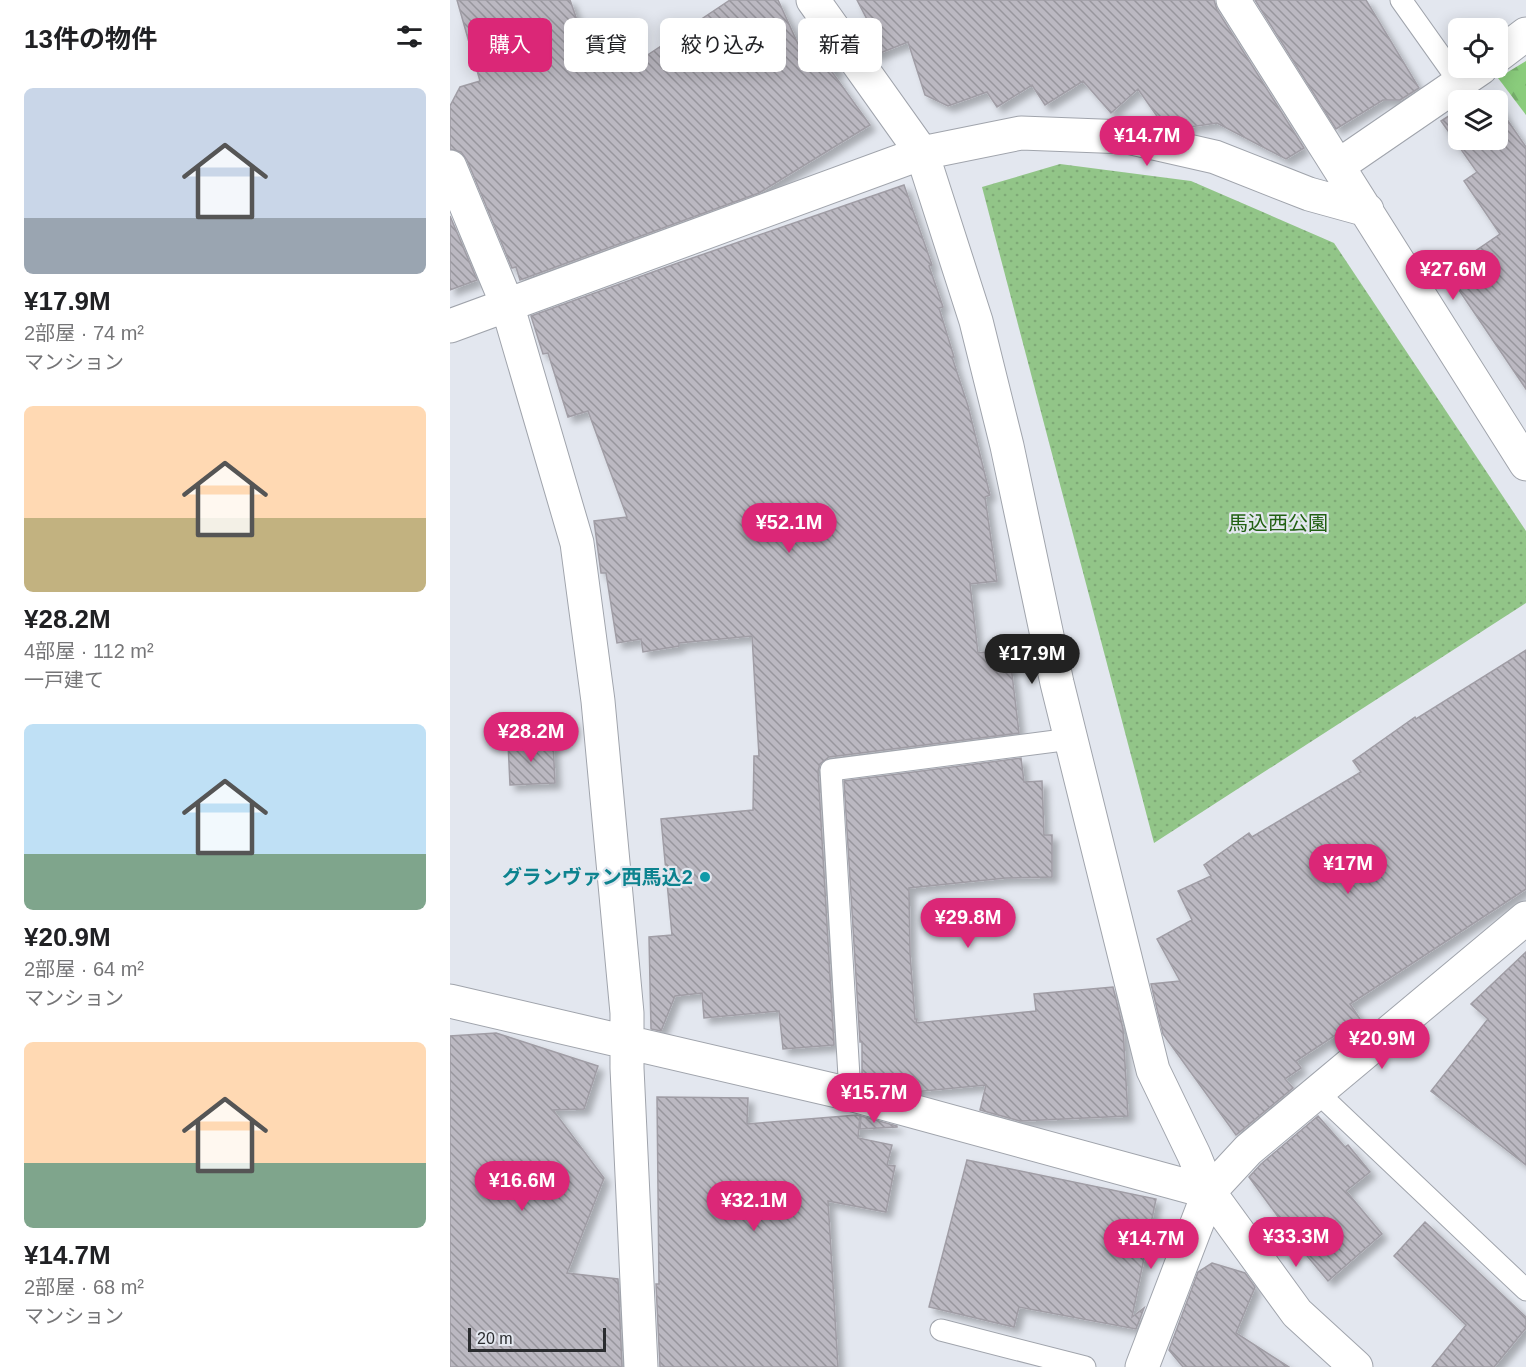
<!DOCTYPE html>
<html lang="ja">
<head>
<meta charset="utf-8">
<style>
	:root { --surface:#fff; --page:#f6f6f6; --text:#202124; --muted:#757577; --accent:#db2777 }
	body { margin:0; font-family:Helvetica,"Noto Sans JP",sans-serif; background:var(--page); color:var(--text); height:100vh; display:flex; flex-direction:column; font-size:22px; white-space:nowrap }
	* { box-sizing:border-box; margin:0 }
	p { font-size:20px; color:var(--muted) }
	.icon { flex:none; width:33px; height:33px; fill:none; stroke:currentColor; stroke-width:2; stroke-linecap:round; stroke-linejoin:round }
	.map { position:relative; flex:1; overflow:hidden }
	.side { display:flex; flex-direction:column; background:var(--surface); width:450px }
	.side>* { flex:none }
	.banner { position:absolute; left:18px; top:18px; width:570px; height:54px; display:flex; gap:12px }
	.fabs { position:absolute; left:998px; top:18px; display:grid; gap:12px }
	.fabs a { display:grid; place-items:center; width:60px; height:60px; border-radius:9px; background:var(--surface); box-shadow:0 3px 15px #0003; font-size:30px }
	.scale { position:absolute; left:18px; bottom:15px; width:138px; box-sizing:border-box; padding-left:6px; border:3px solid #2a2c2f; border-top:0; font-size:16px; line-height:21px; white-space:nowrap; color:#2a2c2f; -webkit-text-stroke:4px #e3e7ef; paint-order:stroke }
	.price { position:absolute; translate:-50% -51px; padding:0 14px; border-radius:21px; background:var(--accent); color:#fff; font-size:20px; line-height:39px; filter:drop-shadow(0 2px 3px #0008) }
	.price::after { content:''; position:absolute; left:50%; top:36px; width:18px; height:14px; margin-left:-9px; background:inherit; clip-path:polygon(0 0,100% 0,50% 100%) }
	.price.selected { background:#222; color:#fff }
	ul { padding:0; list-style:none }
	li { display:grid; align-content:center; gap:12px; height:318px; padding:0 24px }
	li span { display:grid; place-items:center; height:186px; border-radius:9px; color:#555 }
	li>.icon { margin-inline-start:auto }
	span .icon { width:108px; height:108px; fill:#fffc; stroke-width:1 }
	li b { font-size:26px }
	h2 { display:flex; justify-content:space-between; align-items:center; height:72px; padding:0 24px; font-size:26px }
	.tag { padding:0 21px; border-radius:9px; background:var(--surface); box-shadow:0 3px 15px #0003; font-size:21px; line-height:54px }
	.tag.selected { background:var(--accent); color:#fff }
	main { display:flex; flex:1; min-height:0 }
	.map>svg:first-child { display:block }
	.forest { fill:url(#forest-firs) }
	.park { fill:url(#park-dots) }
	.building { fill:url(#building-back-hatch); stroke:#a09da5; stroke-width:1.5; filter:url(#shadow) }
	.lines { fill:none; stroke-linecap:round; stroke-linejoin:round }
	.service-casing { stroke:#a0a4ac; stroke-width:23 }
	.minor-casing { stroke:#a0a4ac; stroke-width:35 }
	.service { stroke:#fff; stroke-width:21 }
	.minor { stroke:#fff; stroke-width:33 }
	.culture-dot { fill:#0f9aa8; stroke:#e3e7ef; stroke-width:2 }
	.labels { text-anchor:middle; dominant-baseline:central; stroke-width:4.5; stroke-linejoin:round; paint-order:stroke }
	.park-label { font-size:20px; fill:#216012; stroke:#e3e7ef }
	.culture-label { font-size:20px; font-weight:bold; fill:#0d838f; stroke:#e3e7ef; text-anchor:end }
</style>
</head>
<body>
<main>
<section class="side">
<h2>13件の物件<svg class="icon" aria-label="filters" viewBox="0 0 24 24"><path d="M4 7h16M4 17h16"/><circle cx="9" cy="7" r="2"/><circle cx="15" cy="17" r="2"/></svg></h2>
<ul>
<li><span style="background:linear-gradient(#c9d6e8 70%,#9aa5b1 0)"><svg class="icon" aria-label="home" viewBox="0 0 24 24"><path d="M3 11l9-7 9 7M6 9v11h12V9"/></svg></span><div><b>¥17.9M</b><p>2部屋 · 74 m²</p><p>マンション</p></div></li>
<li><span style="background:linear-gradient(#ffd9b3 60%,#c2b280 0)"><svg class="icon" aria-label="home" viewBox="0 0 24 24"><path d="M3 11l9-7 9 7M6 9v11h12V9"/></svg></span><div><b>¥28.2M</b><p>4部屋 · 112 m²</p><p>一戸建て</p></div></li>
<li><span style="background:linear-gradient(#bfe0f5 70%,#7fa58c 0)"><svg class="icon" aria-label="home" viewBox="0 0 24 24"><path d="M3 11l9-7 9 7M6 9v11h12V9"/></svg></span><div><b>¥20.9M</b><p>2部屋 · 64 m²</p><p>マンション</p></div></li>
<li><span style="background:linear-gradient(#ffd9b3 65%,#7fa58c 0)"><svg class="icon" aria-label="home" viewBox="0 0 24 24"><path d="M3 11l9-7 9 7M6 9v11h12V9"/></svg></span><div><b>¥14.7M</b><p>2部屋 · 68 m²</p><p>マンション</p></div></li>
</ul>
</section>
<div class="map">
<svg width="1076" height="1367" viewBox="0 0 1076 1367">
	<defs>
		<pattern id="forest-firs" width="22" height="20" patternUnits="userSpaceOnUse" patternTransform="scale(1.5)"><rect width="22" height="20" fill="#8acc7c"/><path d="M5 1l3.5 6h-7zM16 11l3.5 6h-7z" fill="#77af6c"/></pattern>
		<pattern id="park-dots" width="8" height="8" patternUnits="userSpaceOnUse" patternTransform="scale(1.5)"><rect width="8" height="8" fill="#92c588"/><path d="M2 2h.1M6 6h.1" fill="none" stroke="#7ea976" stroke-width="1.8" stroke-linecap="round"/></pattern>
		<pattern id="building-back-hatch" width="6" height="6" patternUnits="userSpaceOnUse" patternTransform="scale(1.5)"><rect width="6" height="6" fill="#bbb8c1"/><path d="M-1 5l2 2M0 0l6 6M5-1l2 2" fill="none" stroke="#98969d"/></pattern>
		<filter id="shadow"><feDropShadow dx="5.5" dy="5.5" stdDeviation="3" flood-color="#0004"/></filter>
	</defs>
	<rect width="100%" height="100%" fill="#e3e7ef"/>
	<path class="forest" d="M 1076,61 L 1076,115 L 1048,78 Z"/>
	<path class="park" d="M 610,164 L 741,181 L 884,243 L 1076,531 L 1076,603 L 704,843 L 532,187 Z"/>
	<path class="building" d="M 7,0 L 120,0 L 137,49 L 190,60 L 280,0 L 328,0 L 348,44 L 369,40 L 389,69 L 382,72 L 420,125 L 309,193 L 70,280 L 66,267 L 62,268 L 17,160 L 11,152 L 0,149 L 0,106 L 10,87 L 30,81 Z
		M 407,0 L 764,0 L 767,10 L 854,148 L 836,159 L 767,123 L 740,127 L 709,119 L 688,89 L 661,113 L 633,81 L 595,105 L 582,85 L 547,107 L 537,92 L 498,106 L 475,95 L 458,42 L 425,55 L 410,33 L 423,31 Z
		M 805,0 L 916,0 L 969,88 L 950,100 L 933,100 L 886,129 Z
		M 1047,105 L 1076,147 L 1076,389 L 996,271 L 1050,234 L 1014,181 L 1027,172 L 991,121 L 1008,110 L 1008,140 L 1047,140 Z
		M 454,185 L 482,265 L 479,266 L 493,307 L 489,308 L 504,357 L 502,357 L 518,406 L 540,495 L 535,497 L 547,581 L 520,584 L 528,653 L 559,649 L 569,733 L 379,757 L 370,764 L 368,771 L 384,1045 L 333,1049 L 329,1011 L 254,1018 L 252,993 L 225,996 L 211,1031 L 201,1029 L 199,937 L 222,935 L 211,819 L 303,810 L 304,756 L 309,756 L 302,636 L 229,643 L 229,646 L 193,652 L 191,639 L 167,643 L 156,573 L 151,573 L 144,521 L 177,517 L 138,411 L 118,417 L 98,353 L 93,354 L 81,316 L 225,264 Z
		M 0,216 L 27,280 L 0,290 Z
		M 1076,650 L 1076,889 L 900,1004 L 910,1019 L 846,1061 L 851,1068 L 835,1079 L 843,1088 L 786,1135 L 713,1034 L 701,984 L 730,981 L 707,939 L 742,920 L 728,891 L 761,876 L 754,865 L 799,833 L 802,837 L 911,772 L 903,761 L 965,717 L 966,719 Z
		M 103,742 L 105,783 L 60,785 L 58,743 Z
		M 571,758 L 574,782 L 592,781 L 594,835 L 602,835 L 602,877 L 556,878 L 459,888 L 460,954 L 465,1019 L 467,1019 L 466,1023 L 586,1011 L 584,994 L 663,987 L 673,1029 L 678,1116 L 570,1121 L 530,1110 L 536,1085 L 463,1092 L 412,1078 L 412,1042 L 410,1042 L 394,781 Z
		M 1076,952 L 1076,1165 L 981,1091 L 1038,1019 L 1021,1004 Z
		M 46,1033 L 148,1066 L 134,1109 L 103,1110 L 154,1178 L 117,1273 L 168,1279 L 172,1367 L 0,1367 L 0,1036 Z
		M 207,1097 L 298,1098 L 297,1124 L 407,1115 L 410,1116 L 408,1138 L 442,1145 L 437,1165 L 445,1166 L 436,1212 L 378,1201 L 388,1367 L 210,1367 L 206,1284 L 209,1284 Z
		M 411,1116 L 447,1126 L 447,1127 L 410,1129 Z
		M 868,1116 L 895,1147 L 898,1145 L 920,1172 L 896,1191 L 932,1234 L 878,1281 L 853,1251 L 799,1177 L 811,1164 Z
		M 517,1160 L 706,1199 L 682,1317 L 694,1308 L 686,1329 L 569,1307 L 564,1327 L 479,1307 Z
		M 975,1222 L 1076,1317 L 1076,1328 L 1044,1367 L 982,1367 L 1016,1325 L 944,1256 Z
		M 762,1263 L 795,1273 L 805,1287 L 786,1333 L 839,1367 L 733,1367 L 719,1350 L 748,1272 Z"/>
	<g class="lines">
		<defs>
			<path id="service" d="M 951,0 L 1010,83
				M 867,1092 L 1076,1290
				M 400,1094 L 381,770 L 621,739
				M 491,1330 L 635,1367"/>
			<path id="minor" d="M 363,0 L 472,153 L 526,321 L 557,446 L 607,683 L 703,1070 L 744,1155 L 759,1192 L 847,1313 L 906,1367
				M 783,0 L 1076,464
				M 1047,56 L 1076,34
				M 888,166 L 1031,68
				M 0,167 L 57,304 L 127,543 L 148,701 L 177,1013 L 177,1068 L 191,1367
				M 0,326 L 472,153 L 571,133 L 677,137 L 765,157 L 859,194 L 917,210
				M 0,1001 L 400,1094 L 759,1192
				M 692,1367 L 759,1192 L 798,1150 L 1076,918"/>
		</defs>
		<use href="#service" class="service-casing"/>
		<use href="#minor" class="minor-casing"/>
		<use href="#service" class="service"/>
		<use href="#minor" class="minor"/>
	</g>
	<circle class="culture-dot" cx="255" cy="877" r="6"/>
	<g class="labels">
		<g class="park-label">
			<text x="828" y="523">馬込西公園</text>
		</g>
		<g class="culture-label">
			<text x="243" y="877">グランヴァン西馬込2</text>
		</g>
	</g>
</svg>
<div class="fabs">
<a><svg class="icon" aria-label="locate" viewBox="0 0 24 24"><circle cx="12" cy="12" r="6"/><path d="M12 2v4M12 18v4M2 12h4M18 12h4"/></svg></a>
<a><svg class="icon" aria-label="layers" viewBox="0 0 24 24"><path d="M12 4l9 5-9 5-9-5zM3 14l9 5 9-5"/></svg></a>
</div>
<div class="scale">20 m</div>
<b class="price" style="left:697px;top:167px">¥14.7M</b>
<b class="price" style="left:1003px;top:301px">¥27.6M</b>
<b class="price" style="left:339px;top:554px">¥52.1M</b>
<b class="price selected" style="left:582px;top:685px">¥17.9M</b>
<b class="price" style="left:81px;top:763px">¥28.2M</b>
<b class="price" style="left:898px;top:895px">¥17M</b>
<b class="price" style="left:518px;top:949px">¥29.8M</b>
<b class="price" style="left:932px;top:1070px">¥20.9M</b>
<b class="price" style="left:424px;top:1124px">¥15.7M</b>
<b class="price" style="left:72px;top:1212px">¥16.6M</b>
<b class="price" style="left:304px;top:1232px">¥32.1M</b>
<b class="price" style="left:846px;top:1268px">¥33.3M</b>
<b class="price" style="left:701px;top:1270px">¥14.7M</b>
<div class="banner">
<a class="tag selected">購入</a>
<a class="tag">賃貸</a>
<a class="tag">絞り込み</a>
<a class="tag">新着</a>
</div>
</div>
</main>
</body>
</html>
